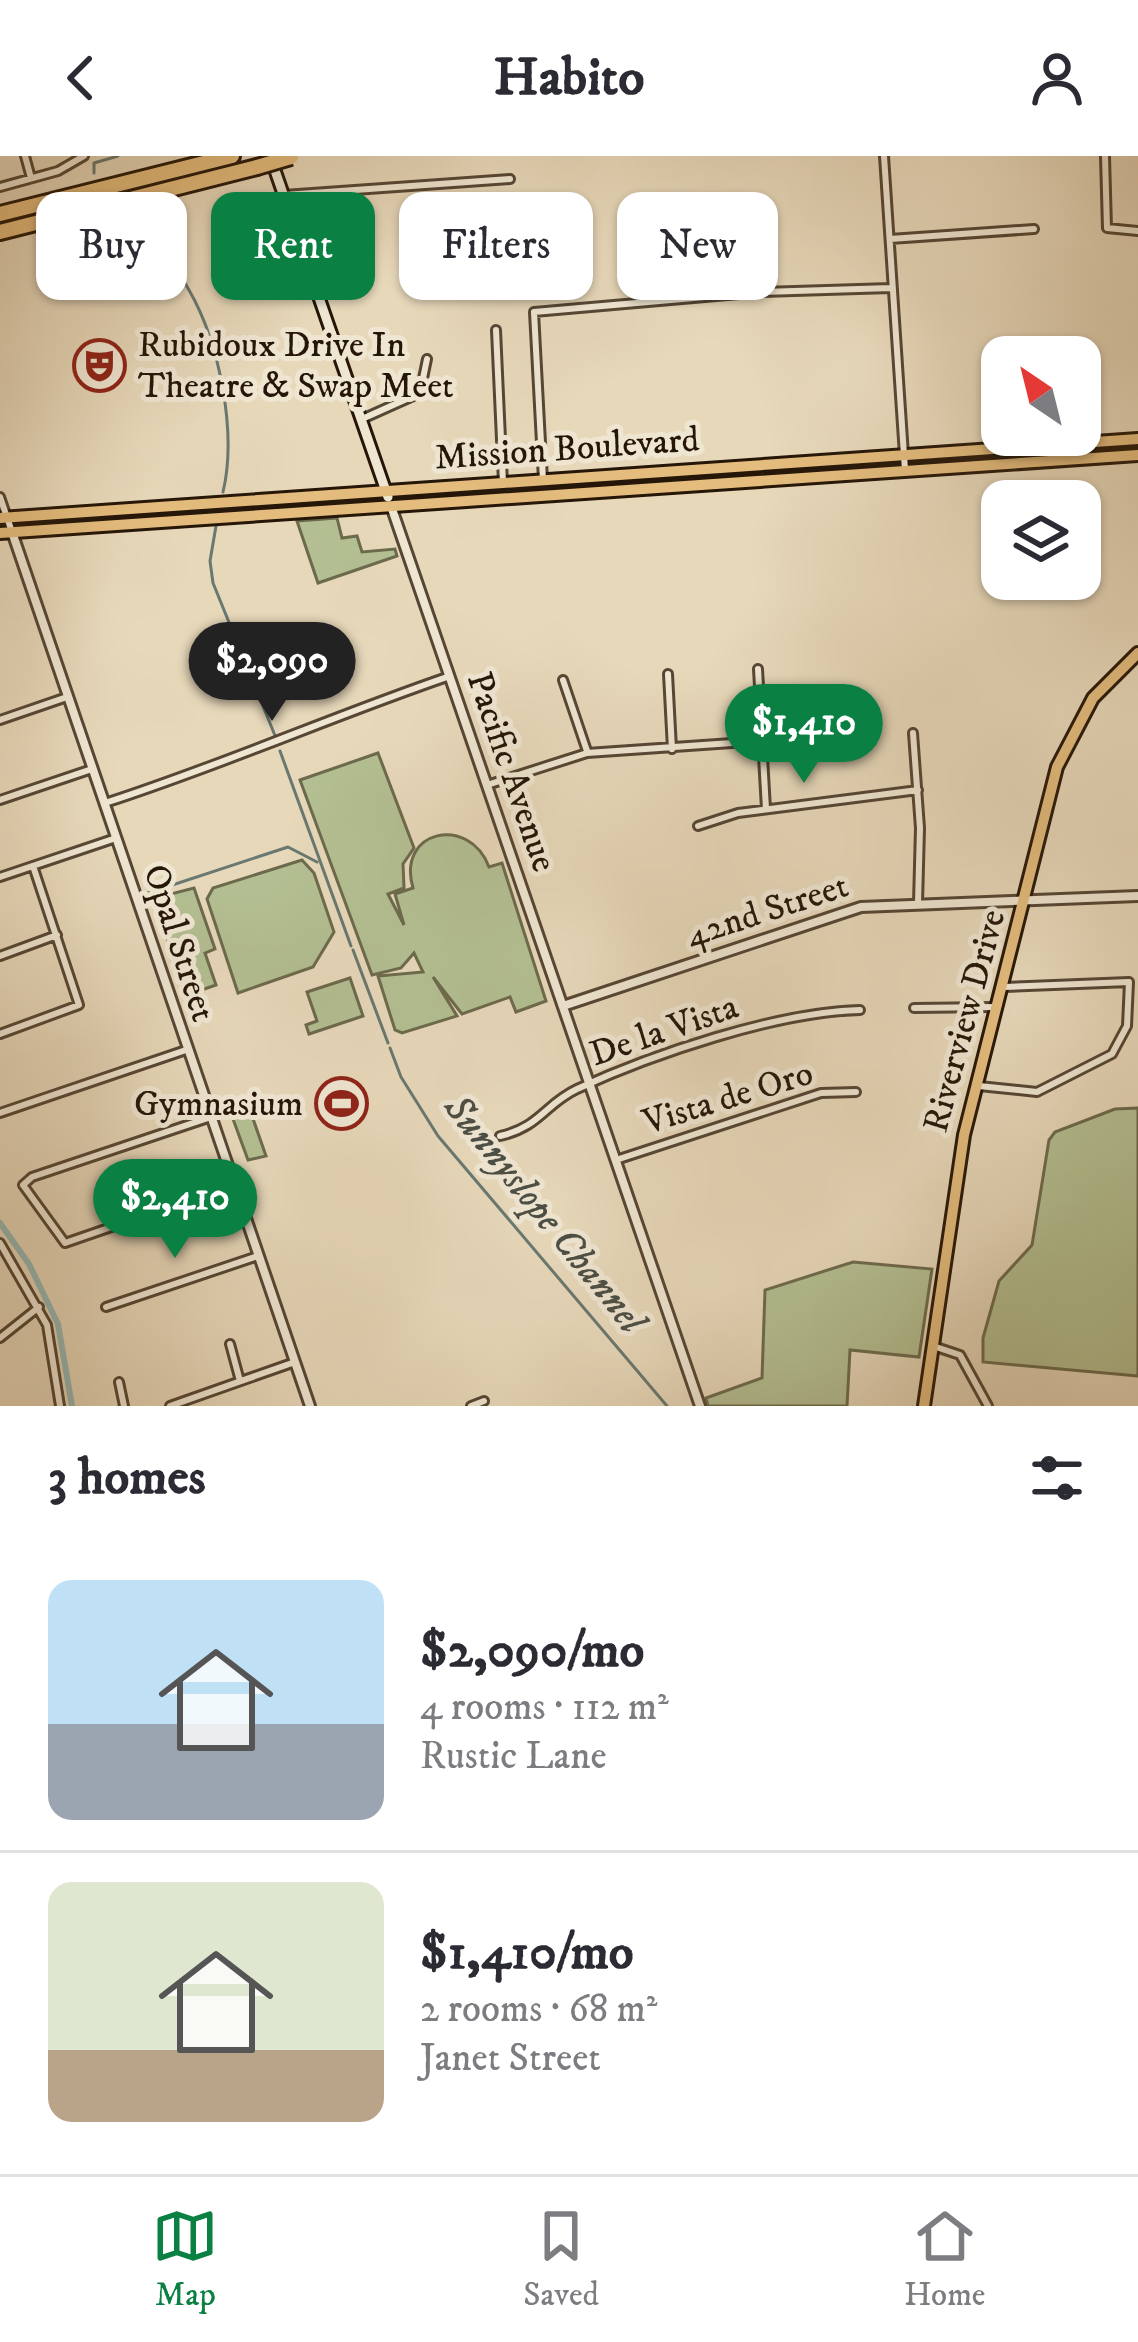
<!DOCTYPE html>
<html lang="en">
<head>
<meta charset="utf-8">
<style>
	:root { --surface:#fff; --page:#f2f2f3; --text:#2b2b33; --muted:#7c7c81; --line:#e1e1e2; --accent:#0b8043 }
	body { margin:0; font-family:"IM FELL DW Pica",serif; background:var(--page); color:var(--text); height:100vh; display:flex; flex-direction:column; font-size:45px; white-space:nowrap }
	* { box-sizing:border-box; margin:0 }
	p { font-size:39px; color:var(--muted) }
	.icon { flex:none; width:66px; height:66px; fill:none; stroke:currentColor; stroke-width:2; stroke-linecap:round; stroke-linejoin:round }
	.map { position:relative; height:1250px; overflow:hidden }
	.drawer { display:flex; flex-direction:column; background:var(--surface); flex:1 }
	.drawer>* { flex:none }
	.hud { position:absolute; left:36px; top:36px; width:1068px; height:108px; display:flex; gap:24px }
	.needle { width:78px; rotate:325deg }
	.tools { position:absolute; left:981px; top:180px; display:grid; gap:24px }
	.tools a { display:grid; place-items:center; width:120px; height:120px; border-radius:24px; background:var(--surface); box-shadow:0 3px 9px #0004; font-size:60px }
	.price { position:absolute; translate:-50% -102px; padding:0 27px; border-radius:42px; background:var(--accent); color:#fff; font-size:39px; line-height:78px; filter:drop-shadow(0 3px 6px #0008) }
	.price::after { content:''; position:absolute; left:50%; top:72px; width:36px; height:27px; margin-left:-18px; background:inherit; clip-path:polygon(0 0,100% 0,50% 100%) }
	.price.current { background:#222; color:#fff }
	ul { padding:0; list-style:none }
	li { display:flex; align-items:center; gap:36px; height:300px; padding:0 48px }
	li+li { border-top:3px solid var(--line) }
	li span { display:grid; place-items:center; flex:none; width:336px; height:240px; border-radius:24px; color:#555 }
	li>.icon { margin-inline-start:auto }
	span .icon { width:144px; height:144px; fill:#fffc; stroke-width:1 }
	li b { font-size:51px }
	h2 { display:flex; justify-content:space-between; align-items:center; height:144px; padding:0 48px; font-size:51px }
	.tag { padding:0 42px; border-radius:24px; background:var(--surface); box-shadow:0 3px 9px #0004; font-size:42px; line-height:108px }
	.tag.current { background:var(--accent); color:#fff }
	header { display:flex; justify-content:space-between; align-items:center; height:156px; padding:0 48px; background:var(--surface); font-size:54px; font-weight:700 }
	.tab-bar { display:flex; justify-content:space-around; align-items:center; height:168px; border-top:3px solid var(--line); background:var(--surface); font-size:33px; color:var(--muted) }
	.tab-bar a { display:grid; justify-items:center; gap:6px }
	.tab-bar .current { color:var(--accent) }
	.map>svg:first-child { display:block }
	.green { fill:#b3bf92; stroke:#6c6a4d; stroke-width:3 }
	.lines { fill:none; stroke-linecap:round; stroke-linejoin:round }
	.stream { stroke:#697870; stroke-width:3 }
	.canal { stroke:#97b9b5; stroke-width:6 }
	.minor-casing { stroke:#564634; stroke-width:12 }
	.tertiary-casing { stroke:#564634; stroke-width:14 }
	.secondary-casing { stroke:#251608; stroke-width:15 }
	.primary-casing { stroke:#251608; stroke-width:16 }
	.motorway-casing { stroke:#251608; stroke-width:20 }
	.minor { stroke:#efe6d2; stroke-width:6 }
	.tertiary { stroke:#efe6d2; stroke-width:8 }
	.secondary { stroke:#efe6d2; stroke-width:9 }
	.primary { stroke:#e4bc7d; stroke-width:10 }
	.motorway { stroke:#e4bc7d; stroke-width:14 }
	.motorway-bridge-casing { stroke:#251608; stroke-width:20; stroke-linecap:butt }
	.motorway-bridge { stroke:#e4bc7d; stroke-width:14 }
	.labels { text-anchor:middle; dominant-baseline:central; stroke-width:10; stroke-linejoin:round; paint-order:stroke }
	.poi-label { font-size:36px; fill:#251608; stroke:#efe6d2; text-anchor:start }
	.street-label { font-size:36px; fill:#251608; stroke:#efe6d2 }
	.water-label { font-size:39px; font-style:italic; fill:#4d4f45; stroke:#efe6d2 }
</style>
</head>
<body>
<header><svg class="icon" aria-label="back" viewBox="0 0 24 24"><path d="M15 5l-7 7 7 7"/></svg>Habito<svg class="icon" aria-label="person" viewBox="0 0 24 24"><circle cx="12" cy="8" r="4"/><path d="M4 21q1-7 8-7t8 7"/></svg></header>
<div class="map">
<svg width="1138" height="1250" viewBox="0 0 1138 1250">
	<rect width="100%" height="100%" fill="#e7d8ba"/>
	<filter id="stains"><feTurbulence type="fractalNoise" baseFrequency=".00167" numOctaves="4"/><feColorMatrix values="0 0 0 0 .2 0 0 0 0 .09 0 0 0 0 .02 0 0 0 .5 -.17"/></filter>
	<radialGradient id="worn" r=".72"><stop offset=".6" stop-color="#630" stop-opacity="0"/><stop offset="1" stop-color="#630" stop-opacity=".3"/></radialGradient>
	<path class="green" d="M 337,362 L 342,382 L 357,380 L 362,396 L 395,393 L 397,400 L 318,427 L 297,365 Z
		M 378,597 L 414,692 L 403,708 L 404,732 L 388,738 L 404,769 L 395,738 L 413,732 C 396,674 469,658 489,711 L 502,707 L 546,845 L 516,856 L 510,841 L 462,858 L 433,821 L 457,860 L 402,877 L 395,874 L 378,820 L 423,816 L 414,797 L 401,812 L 372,819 L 300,624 Z
		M 302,704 L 314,717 L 334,776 L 313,811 L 238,837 L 207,743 L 213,732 Z
		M 194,732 L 215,793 L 205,797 L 216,829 L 184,840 L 155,742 Z
		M 350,822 L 363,860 L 309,878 L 306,869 L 317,865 L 307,836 Z
		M 1138,952 L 1138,1220 L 983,1206 L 983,1182 L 999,1125 L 1032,1089 L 1049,984 L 1055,976 L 1115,953 Z
		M 251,957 L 266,1000 L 248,1004 L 233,963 Z
		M 853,1106 L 932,1113 L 919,1201 L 850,1194 L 847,1250 L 708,1250 L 706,1242 L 762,1222 L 765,1134 Z"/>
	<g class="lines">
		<path class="stream" d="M 94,17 L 94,7 L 118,0
			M 130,60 C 150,84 174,107 189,134 C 220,188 237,277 223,336
			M 216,370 L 210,405 L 213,427 L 276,582
			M 280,595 L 351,790
			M 145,738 L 288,691 L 317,706
			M 353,794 L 388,887
			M 390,892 L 401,921 L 438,980 L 667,1250"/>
		<path class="canal" d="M 0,1067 L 29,1108 L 58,1168 L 72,1250"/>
		<defs>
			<path id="minor" d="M 25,0 L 31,22
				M 884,0 L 905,314
				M 1105,0 L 1107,72 L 1138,75
				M 0,31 L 58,15 L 84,0
				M 284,39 L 510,23
				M 890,83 L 1034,73
				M 496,174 L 503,327
				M 362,263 L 420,237 L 427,203
				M 502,297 L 540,292
				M 543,324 L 534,156 L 762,136 L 891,132
				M 0,341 L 12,376
				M 758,513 L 766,653
				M 668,518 L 672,593
				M 563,524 L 587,595
				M 0,564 L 67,541
				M 913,577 L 920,672 L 918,747
				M 487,629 L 587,597 L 761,585
				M 0,644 L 92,613
				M 105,647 C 223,609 333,560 450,520
				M 698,670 L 738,657 L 918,634
				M 0,721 L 116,682
				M 0,800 L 57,779
				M 914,852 L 995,851
				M 0,878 L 79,849 L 33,710
				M 979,930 L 1037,936 L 1112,898 L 1127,870 L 1129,826 L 1004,831
				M 0,957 L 186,894
				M 211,961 L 32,1021 L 23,1029 L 65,1087 L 233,1029
				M 500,980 C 540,971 545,948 577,933 C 653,898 777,856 860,854
				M 616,1004 L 821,937 L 856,936
				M 0,1087 L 47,1169 L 60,1250
				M 106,1151 L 258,1100
				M 0,1182 L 39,1151
				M 230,1188 L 240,1225
				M 933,1190 L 960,1199 L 988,1250
				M 119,1226 L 124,1250
				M 170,1250 L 295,1206
				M 471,1250 L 484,1245"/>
			<path id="tertiary" d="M 391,350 L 700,1250
				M 12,376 L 310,1250
				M 563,850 L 861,751 L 1138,740"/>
			<path id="secondary" d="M 270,0 L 388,341"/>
			<path id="primary" d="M 0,362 L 1138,283
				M 0,377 L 1138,299
				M 924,1250 L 964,979 L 1057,611 L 1093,542 L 1138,497"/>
			<path id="motorway" d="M 0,58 L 232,0
				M 0,76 L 257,11"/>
		</defs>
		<use href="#minor" class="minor-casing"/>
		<use href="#tertiary" class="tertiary-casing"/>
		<use href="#secondary" class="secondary-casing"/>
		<use href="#primary" class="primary-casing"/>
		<use href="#motorway" class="motorway-casing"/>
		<use href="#minor" class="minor"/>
		<use href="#tertiary" class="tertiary"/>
		<use href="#secondary" class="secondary"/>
		<use href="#primary" class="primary"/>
		<use href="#motorway" class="motorway"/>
		<defs>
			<path id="motorway-bridge" d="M 257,11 L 291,1"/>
		</defs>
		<use href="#motorway-bridge" class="motorway-bridge-casing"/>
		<use href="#motorway-bridge" class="motorway-bridge"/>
	</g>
	<defs>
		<symbol id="theatre-ring" viewBox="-11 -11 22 22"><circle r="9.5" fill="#efe6d2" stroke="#8f2418" stroke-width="1.5"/><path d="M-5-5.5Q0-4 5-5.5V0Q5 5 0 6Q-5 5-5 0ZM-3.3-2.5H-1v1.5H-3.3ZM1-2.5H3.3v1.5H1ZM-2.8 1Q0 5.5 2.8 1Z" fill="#8f2418"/></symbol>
		<symbol id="stadium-ring" viewBox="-11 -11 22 22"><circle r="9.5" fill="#efe6d2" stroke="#8f2418" stroke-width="1.5"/><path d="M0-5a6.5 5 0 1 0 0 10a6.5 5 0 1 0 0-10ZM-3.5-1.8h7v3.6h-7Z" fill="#8f2418"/></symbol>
	</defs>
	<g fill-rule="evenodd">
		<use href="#theatre-ring" x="70" y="180" width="59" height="59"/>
		<use href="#stadium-ring" x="312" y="918" width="59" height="59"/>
	</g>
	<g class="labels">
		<g class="poi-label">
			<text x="138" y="189">Rubidoux Drive In<tspan x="138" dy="41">Theatre &amp; Swap Meet</tspan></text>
			<text x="303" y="948" text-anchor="end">Gymnasium</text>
		</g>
		<g class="street-label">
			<text transform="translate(567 293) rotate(-4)">Mission Boulevard</text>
			<text transform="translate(511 616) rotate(71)">Pacific Avenue</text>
			<text transform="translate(767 755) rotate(-18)">42nd Street</text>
			<text transform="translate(179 787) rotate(72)">Opal Street</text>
			<text transform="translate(965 865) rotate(-75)">Riverview Drive</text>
			<text transform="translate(664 875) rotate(-19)">De la Vista</text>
			<text transform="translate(728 942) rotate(-17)">Vista de Oro</text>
		</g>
		<g class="water-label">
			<text transform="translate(544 1058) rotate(51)">Sunnyslope Channel</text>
		</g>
	</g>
	<rect width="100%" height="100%" filter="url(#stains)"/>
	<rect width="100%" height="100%" fill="url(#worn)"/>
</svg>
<div class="tools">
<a><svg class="needle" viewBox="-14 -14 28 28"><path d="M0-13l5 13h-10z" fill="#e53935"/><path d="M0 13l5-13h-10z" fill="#7c7c81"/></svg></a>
<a><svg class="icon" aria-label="layers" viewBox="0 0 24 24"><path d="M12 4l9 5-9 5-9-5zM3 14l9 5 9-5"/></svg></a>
</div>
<b class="price current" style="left:272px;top:568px">$2,090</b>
<b class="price" style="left:804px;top:630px">$1,410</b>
<b class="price" style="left:175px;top:1105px">$2,410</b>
<div class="hud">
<a class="tag">Buy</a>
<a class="tag current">Rent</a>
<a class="tag">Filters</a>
<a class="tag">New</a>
</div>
</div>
<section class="drawer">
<h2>3 homes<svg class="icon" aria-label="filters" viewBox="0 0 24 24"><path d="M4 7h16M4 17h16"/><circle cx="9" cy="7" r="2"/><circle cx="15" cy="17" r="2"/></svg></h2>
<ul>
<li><span style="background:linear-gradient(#bfe0f5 60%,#9aa5b1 0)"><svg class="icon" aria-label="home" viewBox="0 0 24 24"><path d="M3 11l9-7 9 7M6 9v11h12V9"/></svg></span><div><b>$2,090/mo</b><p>4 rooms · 112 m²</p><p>Rustic Lane</p></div></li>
<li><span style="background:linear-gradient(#dfe7d0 70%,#b9a48a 0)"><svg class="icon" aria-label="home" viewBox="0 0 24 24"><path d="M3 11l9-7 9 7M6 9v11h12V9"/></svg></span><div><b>$1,410/mo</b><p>2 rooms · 68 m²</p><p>Janet Street</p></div></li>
</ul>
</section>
<nav class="tab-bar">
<a class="current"><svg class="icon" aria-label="map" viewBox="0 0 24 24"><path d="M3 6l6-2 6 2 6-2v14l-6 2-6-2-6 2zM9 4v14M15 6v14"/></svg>Map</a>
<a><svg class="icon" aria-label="saved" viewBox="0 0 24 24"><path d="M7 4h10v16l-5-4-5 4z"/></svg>Saved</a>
<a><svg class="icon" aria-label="home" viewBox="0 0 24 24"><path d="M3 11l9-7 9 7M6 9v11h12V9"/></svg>Home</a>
</nav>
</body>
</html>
